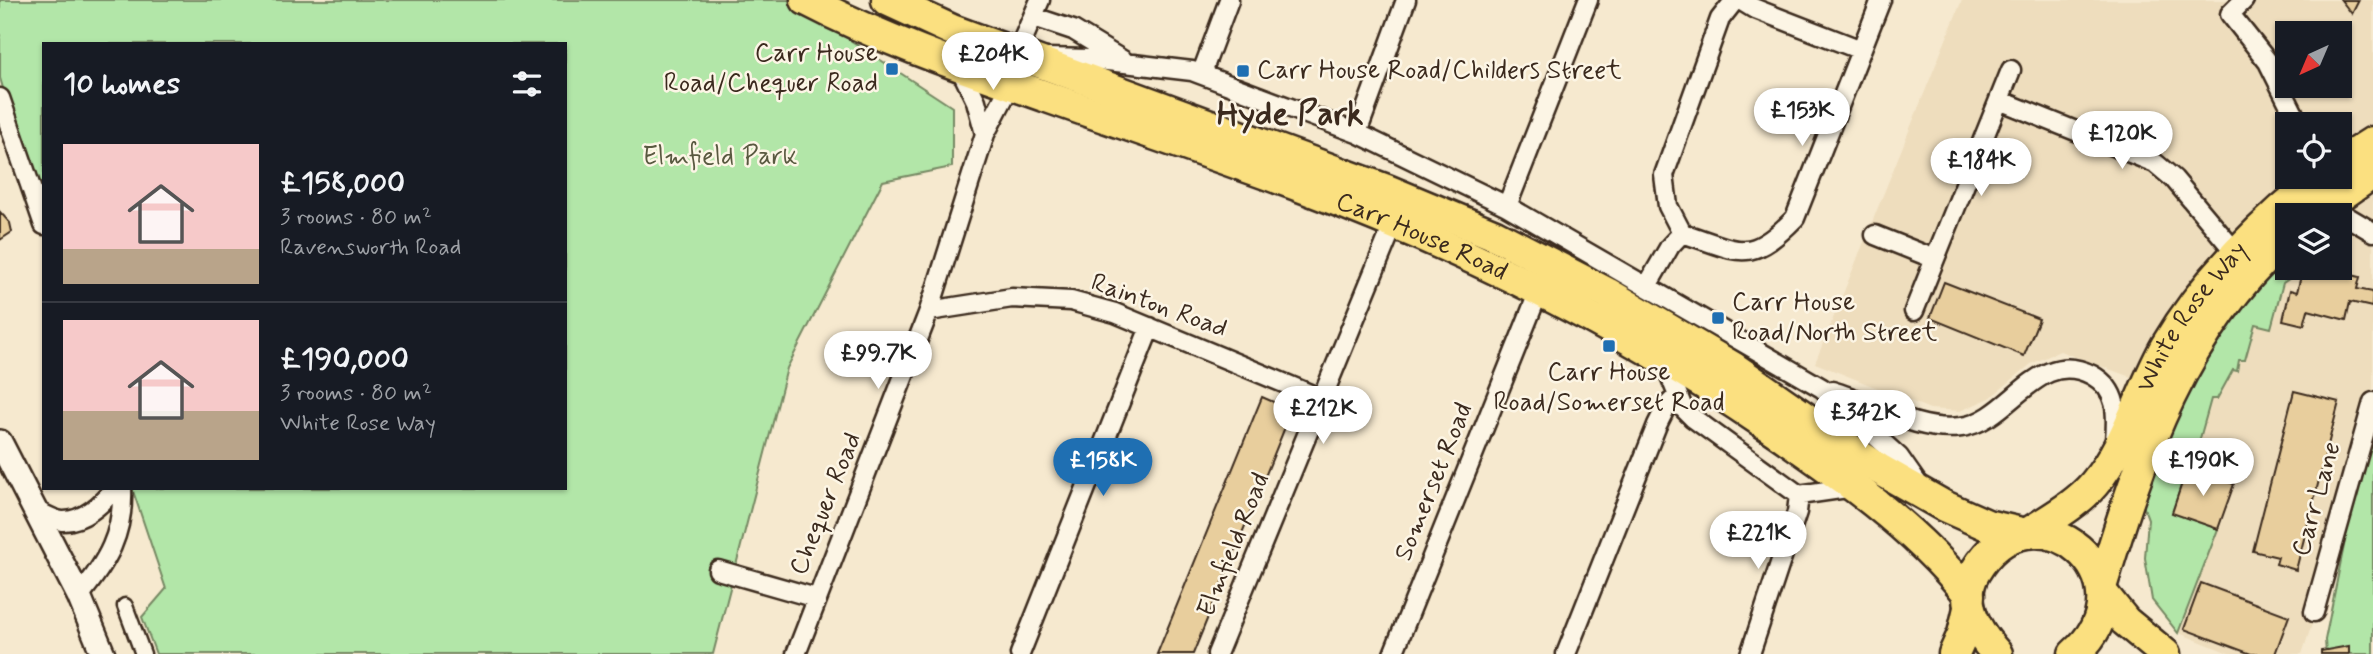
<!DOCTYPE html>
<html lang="en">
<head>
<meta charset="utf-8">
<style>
	:root { --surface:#171b24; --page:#242831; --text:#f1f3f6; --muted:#9ea1a6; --line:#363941; --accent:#1f6fb2 }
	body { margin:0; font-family:Mynerve,sans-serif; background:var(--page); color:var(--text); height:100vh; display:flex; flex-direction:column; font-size:26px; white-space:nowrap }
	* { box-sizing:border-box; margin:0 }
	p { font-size:23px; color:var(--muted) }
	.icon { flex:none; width:38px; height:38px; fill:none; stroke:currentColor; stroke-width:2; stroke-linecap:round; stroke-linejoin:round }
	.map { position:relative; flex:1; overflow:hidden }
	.sheet { position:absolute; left:42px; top:42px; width:525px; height:448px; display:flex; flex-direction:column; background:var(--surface); border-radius:0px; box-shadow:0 2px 5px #0004 }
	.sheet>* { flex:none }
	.needle { width:46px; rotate:224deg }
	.tools { position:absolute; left:2275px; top:21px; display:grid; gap:14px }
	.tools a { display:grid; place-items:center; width:77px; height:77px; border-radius:0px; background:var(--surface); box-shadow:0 2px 5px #0004; font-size:35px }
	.price { position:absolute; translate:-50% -60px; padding:0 16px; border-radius:24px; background:#fff; color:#222; font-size:23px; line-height:46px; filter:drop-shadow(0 2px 4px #0008) }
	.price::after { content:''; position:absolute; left:50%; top:42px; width:21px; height:16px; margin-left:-10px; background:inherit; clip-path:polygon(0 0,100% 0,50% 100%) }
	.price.on { background:var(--accent); color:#fff }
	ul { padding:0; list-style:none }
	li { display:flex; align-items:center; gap:21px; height:175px; padding:0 21px }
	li+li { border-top:2px solid var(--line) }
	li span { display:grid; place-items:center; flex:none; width:196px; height:140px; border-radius:0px; color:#555 }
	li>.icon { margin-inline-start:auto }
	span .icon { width:84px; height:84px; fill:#fffc; stroke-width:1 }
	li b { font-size:30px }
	h2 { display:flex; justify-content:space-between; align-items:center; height:84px; padding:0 21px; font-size:30px }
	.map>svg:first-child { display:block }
	.built { fill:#eeddbd; fill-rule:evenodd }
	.green { fill:#b2e6a8; stroke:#768863; stroke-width:2 }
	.building { fill:#e8ce9d; stroke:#3b2a1e; stroke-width:2 }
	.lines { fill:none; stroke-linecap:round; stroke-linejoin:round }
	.pedestrian-casing { stroke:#3b2a1e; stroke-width:19 }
	.minor-casing { stroke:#3b2a1e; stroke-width:23 }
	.tertiary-casing { stroke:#3b2a1e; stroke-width:28 }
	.trunk-casing { stroke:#3b2a1e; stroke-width:35 }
	.pedestrian { stroke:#fcf5e5; stroke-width:14 }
	.minor { stroke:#fcf5e5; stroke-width:18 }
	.tertiary { stroke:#fcf5e5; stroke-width:23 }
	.trunk { stroke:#fbe080; stroke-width:30 }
	.poi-dot { fill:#1f6fb2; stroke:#fcf5e5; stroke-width:2.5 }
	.labels { text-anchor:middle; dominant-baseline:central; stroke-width:5; stroke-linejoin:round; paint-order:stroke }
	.poi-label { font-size:26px; fill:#3b2a1e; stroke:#fcf5e5; text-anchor:start }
	.park-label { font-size:26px; fill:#595940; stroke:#fcf5e5 }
	.street-label { font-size:26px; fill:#3b2a1e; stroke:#fcf5e5 }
	.district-label { font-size:33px; font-weight:bold; fill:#3b2a1e; stroke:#fcf5e5 }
</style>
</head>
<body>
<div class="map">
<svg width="2373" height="654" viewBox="0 0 2373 654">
	<rect width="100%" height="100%" fill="#f6e9cf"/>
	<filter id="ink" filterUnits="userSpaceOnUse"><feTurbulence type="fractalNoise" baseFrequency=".0143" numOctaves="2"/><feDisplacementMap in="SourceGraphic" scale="14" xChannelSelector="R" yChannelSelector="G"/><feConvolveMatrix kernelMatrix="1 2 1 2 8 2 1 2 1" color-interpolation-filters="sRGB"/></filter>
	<g filter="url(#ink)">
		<path class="built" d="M 1962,0 L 2373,0 L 2373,402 L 2323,591 L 2302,654 L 2231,654 L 2179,633 L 2152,602 L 2144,557 L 2147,520 L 2143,505 L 2163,443 L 2136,379 L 2060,351 L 2031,364 L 1990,398 L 1960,411 L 1930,409 L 1815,363 ZM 2287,33 L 2340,33 L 2340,86 L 2287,86 ZM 2287,124 L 2340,124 L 2340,177 L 2287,177 ZM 2287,215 L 2340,215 L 2340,268 L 2287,268 Z"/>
		<path class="green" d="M 0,0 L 789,0 L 952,107 L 952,167 L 883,181 L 787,368 L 713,654 L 156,654 L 142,617 L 166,589 L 132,488 L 565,488 L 565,44 L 44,44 L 44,225 L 0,78 Z
			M 2287,258 L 2287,268 L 2295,268 L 2290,278 L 2283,283 L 2271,328 L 2255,324 L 2245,360 L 2239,360 L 2237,371 L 2233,370 L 2217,399 L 2211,399 L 2194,460 L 2187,468 L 2172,513 L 2218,529 L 2178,633 L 2152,600 L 2145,558 L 2148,519 L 2143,505 L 2163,442 L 2192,373 L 2230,320 Z
			M 2373,402 L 2373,654 L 2326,654 L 2325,640 Z"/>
		<path class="building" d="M 2341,0 L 2359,0 L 2352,14 Z
			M 0,212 L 10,223 L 12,232 L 0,240 Z
			M 2303,268 L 2323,268 L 2360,277 L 2357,289 L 2373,292 L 2372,307 L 2350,302 L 2346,320 L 2308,310 L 2304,325 L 2283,320 L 2290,290 L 2297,292 Z
			M 1944,282 L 2039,319 L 2024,356 L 1930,318 Z
			M 2294,391 L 2339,402 L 2296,570 L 2276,564 L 2278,557 L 2253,551 Z
			M 1262,397 L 1292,410 L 1193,654 L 1157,654 Z
			M 2187,468 L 2234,484 L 2218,529 L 2172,513 Z
			M 2201,583 L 2289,616 L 2275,654 L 2251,654 L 2184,629 Z
			M 2349,646 L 2349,654 L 2321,654 L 2321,651 Z"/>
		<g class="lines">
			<defs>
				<path id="pedestrian" d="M 125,606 L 143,654"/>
				<path id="minor" d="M 1740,0 L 1753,8 L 1861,50
					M 2244,0 L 2230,14 L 2268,62 L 2299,124
					M 1034,17 L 1073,30 L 1124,61
					M 1007,51 L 1021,44 L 1040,0
					M 1046,58 L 1091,59 L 1192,71 L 1357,133 L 1507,206 L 1822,388 L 1899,457 L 1920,487
					M 959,66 L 976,101 L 985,134
					M 1206,75 L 1204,67 L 1229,0
					M 0,98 L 44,225
					M 1999,100 L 2155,163 L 2174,179 L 2237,254
					M 1357,133 L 1406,0
					M 1507,206 L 1588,0
					M 2340,216 L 2346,216 L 2373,232
					M 1682,233 C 1740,251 1748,266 1795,218 L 1881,0
					M 1682,233 L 1668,206 L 1664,175 L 1720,19 L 1735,0
					M 1875,235 L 1935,259
					M 1647,286 L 1670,246 L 1682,233
					M 929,311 L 1012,298 L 1071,301 L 1115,313 L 1322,399
					M 1914,311 L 2011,70
					M 1664,361 L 1683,408 L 1693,418 L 1799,495 L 1854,487
					M 1832,391 C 1874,403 1916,433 1961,427 C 2011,421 2037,346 2092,375 C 2119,390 2117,415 2115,441
					M 35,510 C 42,513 53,520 62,521 C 82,522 103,504 114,488
					M 718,570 L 816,598
					M 79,596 C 107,562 124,534 122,488
					M 2314,612 L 2373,402
					M 796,654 L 929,311 L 985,134 L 1011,84
					M 1020,654 L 1150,327
					M 1217,654 L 1394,223
					M 1393,654 L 1539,291
					M 1566,654 L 1657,425 L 1666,407 L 1677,396
					M 1750,654 L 1797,512 L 1799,495"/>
				<path id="tertiary" d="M 0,442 L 79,596 L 103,654"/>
				<g id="trunk">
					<path id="s1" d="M 806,0 C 879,38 956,65 1033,92 C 1123,124 1213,154 1302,187 C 1465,248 1624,327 1767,425 C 1840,475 1914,526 1969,595"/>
					<path d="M 887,0 L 952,30 L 1387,190 L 1495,235 L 1607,293 L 1734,368 L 1879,469 L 1944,506 L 1987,525 L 2022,533"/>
					<path d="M 2340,163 L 2373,142"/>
					<path d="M 2313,215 L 2373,173"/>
					<path id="s2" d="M 2030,532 C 2053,517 2077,504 2094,484 C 2127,445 2141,390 2166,346 C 2204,281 2261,224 2320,177"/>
					<path d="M 2102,584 C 2142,452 2182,332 2287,237"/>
					<path d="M 2104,595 L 2125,621 L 2165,654"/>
					<path d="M 1954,654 L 1963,634 L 1969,608"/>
					<path d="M 1997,654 C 1978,633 1957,602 1975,572 C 2034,473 2158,582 2074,654"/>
				</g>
			</defs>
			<use href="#pedestrian" class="pedestrian-casing"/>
			<use href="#minor" class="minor-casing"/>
			<use href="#tertiary" class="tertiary-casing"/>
			<use href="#trunk" class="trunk-casing"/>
			<use href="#pedestrian" class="pedestrian"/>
			<use href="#minor" class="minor"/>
			<use href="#tertiary" class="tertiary"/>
			<use href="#trunk" class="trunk"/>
		</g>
	</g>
	<g class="poi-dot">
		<rect x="885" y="62" width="14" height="14" rx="3.5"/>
		<rect x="1236" y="64" width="14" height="14" rx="3.5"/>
		<rect x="1711" y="311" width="14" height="14" rx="3.5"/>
		<rect x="1602" y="339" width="14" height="14" rx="3.5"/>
	</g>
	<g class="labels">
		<g class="poi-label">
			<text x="878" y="54" text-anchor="end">Carr House<tspan x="878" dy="30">Road/Chequer Road</tspan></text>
			<text x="1257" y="71">Carr House Road/Childers Street</text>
			<text x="1732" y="303">Carr House<tspan x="1732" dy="30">Road/North Street</tspan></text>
			<text x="1609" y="373" text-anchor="middle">Carr House<tspan x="1609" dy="30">Road/Somerset Road</tspan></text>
		</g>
		<g class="park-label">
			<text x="720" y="157">Elmfield Park</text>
		</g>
		<g class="street-label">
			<text stroke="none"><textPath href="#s1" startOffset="660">Carr House Road</textPath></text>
			<text transform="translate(1159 306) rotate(20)">Rainton Road</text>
			<text stroke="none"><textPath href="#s2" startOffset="275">White Rose Way</textPath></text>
			<text transform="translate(1434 482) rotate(-68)">Somerset Road</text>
			<text transform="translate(2317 499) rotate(-74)">Carr Lane</text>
			<text transform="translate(826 504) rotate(-68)">Chequer Road</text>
			<text transform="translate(1234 545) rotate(-68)">Elmfield Road</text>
		</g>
		<g class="district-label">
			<text x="1290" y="115">Hyde Park</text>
		</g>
	</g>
</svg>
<div class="tools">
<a><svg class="needle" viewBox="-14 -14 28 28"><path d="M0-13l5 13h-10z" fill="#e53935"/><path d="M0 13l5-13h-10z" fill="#9ea1a6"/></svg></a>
<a><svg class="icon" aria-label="locate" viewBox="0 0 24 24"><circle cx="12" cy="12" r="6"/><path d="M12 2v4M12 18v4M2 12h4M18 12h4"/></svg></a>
<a><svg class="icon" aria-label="layers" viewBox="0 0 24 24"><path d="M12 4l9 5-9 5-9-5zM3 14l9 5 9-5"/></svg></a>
</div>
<b class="price" style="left:993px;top:92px">£204K</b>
<b class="price" style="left:1802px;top:148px">£153K</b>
<b class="price" style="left:2122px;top:171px">£120K</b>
<b class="price" style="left:1981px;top:198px">£184K</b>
<b class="price" style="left:878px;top:391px">£99.7K</b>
<b class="price" style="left:1323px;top:446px">£212K</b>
<b class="price" style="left:1865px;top:450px">£342K</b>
<b class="price on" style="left:1103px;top:498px">£158K</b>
<b class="price" style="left:2203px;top:498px">£190K</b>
<b class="price" style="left:1758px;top:571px">£221K</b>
<section class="sheet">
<h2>10 homes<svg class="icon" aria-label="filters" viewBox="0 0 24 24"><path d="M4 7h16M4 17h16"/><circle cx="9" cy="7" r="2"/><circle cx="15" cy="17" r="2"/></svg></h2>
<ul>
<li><span style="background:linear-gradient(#f6c9c9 75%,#b9a48a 0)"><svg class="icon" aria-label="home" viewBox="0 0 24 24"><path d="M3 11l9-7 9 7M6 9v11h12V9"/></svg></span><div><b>£158,000</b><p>3 rooms · 80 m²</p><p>Ravensworth Road</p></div></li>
<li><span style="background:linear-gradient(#f6c9c9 65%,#b9a48a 0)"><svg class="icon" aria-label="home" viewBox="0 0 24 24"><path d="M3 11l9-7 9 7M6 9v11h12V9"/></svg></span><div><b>£190,000</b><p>3 rooms · 80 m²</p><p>White Rose Way</p></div></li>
</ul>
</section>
</div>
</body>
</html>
